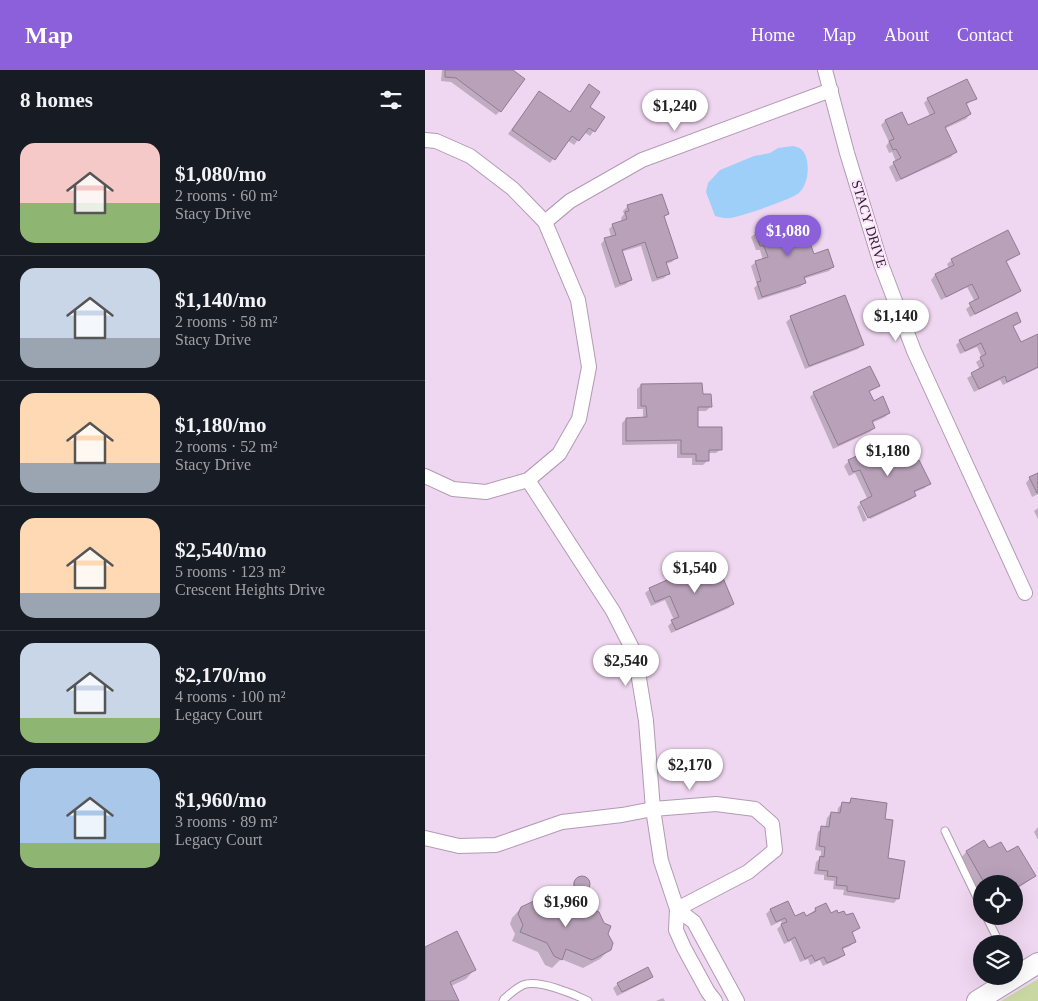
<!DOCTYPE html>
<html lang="en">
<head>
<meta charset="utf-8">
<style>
	:root { --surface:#171b24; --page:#20242c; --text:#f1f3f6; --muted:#9ea1a6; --line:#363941; --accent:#8c60da }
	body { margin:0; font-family:"Times New Roman",serif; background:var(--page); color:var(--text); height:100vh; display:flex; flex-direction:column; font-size:19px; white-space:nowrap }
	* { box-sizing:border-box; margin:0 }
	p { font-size:16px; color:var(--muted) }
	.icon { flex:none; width:28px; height:28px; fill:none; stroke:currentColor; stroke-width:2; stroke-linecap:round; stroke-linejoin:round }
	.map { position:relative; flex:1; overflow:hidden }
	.sheet { display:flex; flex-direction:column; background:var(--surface); width:425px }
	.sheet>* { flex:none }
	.tools { position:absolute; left:548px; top:805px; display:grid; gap:10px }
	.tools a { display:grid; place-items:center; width:50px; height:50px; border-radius:50%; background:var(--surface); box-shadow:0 5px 20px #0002; font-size:25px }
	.price { position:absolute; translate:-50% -42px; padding:0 11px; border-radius:18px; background:#fff; color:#222; font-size:16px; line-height:32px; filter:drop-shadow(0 1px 2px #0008) }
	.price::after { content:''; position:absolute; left:50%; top:30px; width:15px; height:11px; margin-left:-8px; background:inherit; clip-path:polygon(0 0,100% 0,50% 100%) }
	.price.current { background:var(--accent); color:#fff }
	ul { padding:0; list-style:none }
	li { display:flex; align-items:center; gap:15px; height:125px; padding:0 20px }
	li+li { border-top:1px solid var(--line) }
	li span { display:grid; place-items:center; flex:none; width:140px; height:100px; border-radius:15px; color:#555 }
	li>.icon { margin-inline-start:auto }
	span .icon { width:60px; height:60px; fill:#fffc; stroke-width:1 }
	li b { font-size:21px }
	h2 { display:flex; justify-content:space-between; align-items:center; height:60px; padding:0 20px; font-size:21px }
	header { display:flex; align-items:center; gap:30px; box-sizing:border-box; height:70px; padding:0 25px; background:var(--accent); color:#fff }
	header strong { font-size:24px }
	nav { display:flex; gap:28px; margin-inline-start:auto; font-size:18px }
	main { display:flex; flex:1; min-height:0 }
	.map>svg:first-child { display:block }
	.green { fill:#c9d7a3 }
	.water { fill:#9ecff9 }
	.shadow { fill:#0003 }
	.building { fill:#b8a1b9; stroke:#917b93 }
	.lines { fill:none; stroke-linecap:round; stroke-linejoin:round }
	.lane-casing { stroke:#b19ab2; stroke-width:9 }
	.street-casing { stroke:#b19ab2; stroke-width:16 }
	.secondary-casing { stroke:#b19ab2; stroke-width:22 }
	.lane { stroke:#fff; stroke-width:7 }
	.street { stroke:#fff; stroke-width:14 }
	.secondary { stroke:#fff; stroke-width:20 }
	.labels { text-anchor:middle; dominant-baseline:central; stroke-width:4.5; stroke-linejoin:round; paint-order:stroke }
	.street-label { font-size:14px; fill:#281f29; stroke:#fde5fe }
</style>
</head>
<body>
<header>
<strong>Map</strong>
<nav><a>Home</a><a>Map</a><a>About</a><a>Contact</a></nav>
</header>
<main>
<section class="sheet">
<h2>8 homes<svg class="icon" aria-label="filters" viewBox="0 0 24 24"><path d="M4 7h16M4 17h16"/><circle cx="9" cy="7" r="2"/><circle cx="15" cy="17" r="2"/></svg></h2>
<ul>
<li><span style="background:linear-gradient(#f6c9c9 60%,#8fb573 0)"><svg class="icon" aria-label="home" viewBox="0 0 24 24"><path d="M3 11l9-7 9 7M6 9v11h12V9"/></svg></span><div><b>$1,080/mo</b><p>2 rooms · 60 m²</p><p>Stacy Drive</p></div></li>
<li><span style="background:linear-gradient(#c9d6e8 70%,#9aa5b1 0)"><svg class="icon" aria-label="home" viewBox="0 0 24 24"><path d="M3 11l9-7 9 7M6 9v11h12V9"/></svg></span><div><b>$1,140/mo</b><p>2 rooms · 58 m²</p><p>Stacy Drive</p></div></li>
<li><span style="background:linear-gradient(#ffd9b3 70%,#9aa5b1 0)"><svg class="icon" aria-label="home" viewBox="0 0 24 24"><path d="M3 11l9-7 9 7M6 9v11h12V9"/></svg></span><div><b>$1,180/mo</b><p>2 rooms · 52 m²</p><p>Stacy Drive</p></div></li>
<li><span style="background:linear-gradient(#ffd9b3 75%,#9aa5b1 0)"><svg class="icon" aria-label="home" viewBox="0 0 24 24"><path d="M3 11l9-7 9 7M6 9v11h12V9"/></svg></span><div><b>$2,540/mo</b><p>5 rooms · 123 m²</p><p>Crescent Heights Drive</p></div></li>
<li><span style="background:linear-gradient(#c9d6e8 75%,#8fb573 0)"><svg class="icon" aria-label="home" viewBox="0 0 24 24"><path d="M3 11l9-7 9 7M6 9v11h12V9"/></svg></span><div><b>$2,170/mo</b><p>4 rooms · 100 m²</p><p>Legacy Court</p></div></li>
<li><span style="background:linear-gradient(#a9c7e8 75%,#8fb573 0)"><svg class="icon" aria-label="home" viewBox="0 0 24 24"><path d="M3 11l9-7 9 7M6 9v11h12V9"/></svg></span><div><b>$1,960/mo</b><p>3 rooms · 89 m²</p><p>Legacy Court</p></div></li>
</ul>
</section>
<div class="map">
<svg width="613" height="931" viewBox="0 0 613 931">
	<rect width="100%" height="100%" fill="#f0d7f1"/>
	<path class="green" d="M 613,909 L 613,931 L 576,931 Z"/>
	<path class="water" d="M 368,76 C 377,78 380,81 382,91 C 384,102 382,115 374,123 C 367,129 315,147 305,148 C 301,149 295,147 290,146 L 281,122 L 283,113 L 295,100 L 329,86 L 345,83 L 353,78 Z"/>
	<path class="shadow" d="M 17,0 L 86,0 L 75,41 L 71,45 L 26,12 L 16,11 Z
		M 160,20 L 163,37 L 178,48 L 165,66 L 159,62 L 149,75 L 142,70 L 125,93 L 83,64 L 114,22 L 144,43 Z
		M 550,28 L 541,35 L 545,44 L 541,49 L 519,59 L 530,82 L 526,87 L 471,112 L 464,97 L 471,92 L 467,82 L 464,83 L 461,76 L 464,72 L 456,55 L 460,51 L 483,57 L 505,46 L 499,33 L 503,29 Z
		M 236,125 L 243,144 L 238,148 L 251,188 L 247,192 L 241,194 L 244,203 L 239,208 L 227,212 L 216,176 L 196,182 L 205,210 L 201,214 L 190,218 L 176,174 L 180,169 L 186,167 L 184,159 L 188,155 L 197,152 L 196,148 L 199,144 L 198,141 L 202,137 Z
		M 583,162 L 594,184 L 581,192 L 595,220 L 590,225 L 545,247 L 541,239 L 550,232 L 542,217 L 516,230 L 506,210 L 510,205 L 524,199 L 522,194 L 527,190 Z
		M 331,163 L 385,163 L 378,168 L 388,185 L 408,197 L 404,201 L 378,209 L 380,213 L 375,217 L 333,230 L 329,218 L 332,215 L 326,196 L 331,192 L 338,190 L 335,180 L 331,180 L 326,167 Z
		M 366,248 L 438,274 L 433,279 L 380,299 L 361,252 Z
		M 595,251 L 588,257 L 596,274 L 613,265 L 613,298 L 578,315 L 575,310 L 549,322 L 542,308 L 555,300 L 551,292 L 557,288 L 552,277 L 535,284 L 531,275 L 535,271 Z
		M 216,315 L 276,326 L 286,336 L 281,341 L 272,341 L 272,359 L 296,379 L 291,383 L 283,383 L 283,390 L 278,395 L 267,395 L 267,388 L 252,388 L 252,374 L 197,375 L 197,353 L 201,349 L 218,349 L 218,339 L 212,339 L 212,319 Z
		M 453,316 L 444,322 L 448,332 L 464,343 L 460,347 L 447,353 L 449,358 L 445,362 L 408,379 L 385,327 L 389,323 Z
		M 475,368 L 481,380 L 473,387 L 478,398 L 504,413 L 500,418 L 488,423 L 490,426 L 485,430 L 445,449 L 437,433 L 443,430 L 430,403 L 424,406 L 419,396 L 424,391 Z
		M 613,404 L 613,424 L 607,427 L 601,413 L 605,408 Z
		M 435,434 L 442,450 L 438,452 L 432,437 Z
		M 613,438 L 613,449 L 609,441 Z
		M 225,519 L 308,534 L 304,538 L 246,563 L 243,556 L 249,550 L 240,530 L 226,536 L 220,523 Z
		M 426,730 L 459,750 L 461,789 L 473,828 L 469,833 L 418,825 L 419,820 L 408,819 L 409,811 L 399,810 L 399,805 L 389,804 L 391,792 L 396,787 L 396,781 L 390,780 L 393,762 L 397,758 L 400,758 L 402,748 L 406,743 L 412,744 L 413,738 L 417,734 L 422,734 Z
		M 613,757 L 613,770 L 609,762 Z
		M 559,772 L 564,780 L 582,784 L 609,806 L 602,812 L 589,821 L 589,814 L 556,814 L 556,825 L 535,789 L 541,782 Z
		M148 815a8 8 0 1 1 16 0a8 8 0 1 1-16 0Z
		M 363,832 L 370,847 L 381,847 L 391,839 L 405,845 L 421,847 L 434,858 L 426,864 L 430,872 L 425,876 L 416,880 L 418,885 L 414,889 L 398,896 L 395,890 L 385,895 L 383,889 L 375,892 L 366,871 L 359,874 L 352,859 L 357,854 L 356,851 L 346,856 L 341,844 L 345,840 Z
		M 96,838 L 138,840 L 157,844 L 182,864 L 184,880 L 175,889 L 158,898 L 136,889 L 127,898 L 120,895 L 113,882 L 87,871 L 90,864 L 85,854 L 87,848 Z
		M 0,878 L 49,900 L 41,909 L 26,916 L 33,931 L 0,931 Z
		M 227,907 L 222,911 L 192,926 L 188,918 L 193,914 Z
		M 238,928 L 240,931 L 231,931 Z"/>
	<path class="building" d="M 20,0 L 88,0 L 100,9 L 76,42 L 31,8 L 20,7 Z
		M 542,9 L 552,29 L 541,33 L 546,44 L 520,57 L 532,82 L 476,109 L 468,92 L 476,88 L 471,79 L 468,80 L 464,71 L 469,69 L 460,50 L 477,42 L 483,55 L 510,43 L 502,28 Z
		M 164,14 L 175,22 L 165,37 L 180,47 L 170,62 L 164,58 L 154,71 L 147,66 L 130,90 L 87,60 L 114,21 L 145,42 Z
		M 237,124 L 244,144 L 239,146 L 253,188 L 241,192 L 245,204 L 232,208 L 220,172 L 197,180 L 207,210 L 195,214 L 179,168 L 191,165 L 187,154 L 202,149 L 200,142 L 204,141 L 202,135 Z
		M 371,148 L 373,152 L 382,149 L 386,163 L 379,165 L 382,174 L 385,173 L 389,184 L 403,179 L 409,197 L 379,207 L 381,213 L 337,227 L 332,212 L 336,211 L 330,191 L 343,187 L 339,176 L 335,176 L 330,162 Z
		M 583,160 L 595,184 L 581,191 L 596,221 L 550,244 L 544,233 L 554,228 L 547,214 L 521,227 L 510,204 L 529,195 L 526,189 Z
		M 420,225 L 439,275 L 384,296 L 365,246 Z
		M 592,242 L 596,252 L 588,256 L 596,272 L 613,264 L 613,297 L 582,312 L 580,306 L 554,319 L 546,303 L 559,296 L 555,287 L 561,284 L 556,273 L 540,281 L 534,270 Z
		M 445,296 L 455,316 L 444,321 L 449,331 L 458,326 L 465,343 L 447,351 L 450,358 L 413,375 L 388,322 Z
		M 277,313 L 278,324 L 286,324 L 287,337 L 273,337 L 273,357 L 297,357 L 297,380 L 284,380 L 284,391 L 271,391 L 271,384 L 256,384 L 256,370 L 201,371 L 201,348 L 222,347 L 221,336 L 216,336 L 216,314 Z
		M 475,366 L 482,381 L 473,385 L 479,397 L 494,390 L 506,414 L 489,421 L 491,426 L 443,448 L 435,432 L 447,426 L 435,400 L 428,402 L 423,390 Z
		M 613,403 L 613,423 L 612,423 L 604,407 Z
		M 290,489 L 309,534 L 251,560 L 246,550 L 254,547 L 245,526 L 230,532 L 224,518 Z
		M 426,728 L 462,733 L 460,749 L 468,750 L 463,788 L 480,791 L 474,829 L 422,821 L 422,816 L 411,815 L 412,807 L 402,806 L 403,801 L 393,800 L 395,786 L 399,787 L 400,777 L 394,776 L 396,756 L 404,757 L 406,742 L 415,743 L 417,732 L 425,733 Z
		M 559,770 L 564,778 L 576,772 L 582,782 L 593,776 L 611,806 L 589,819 L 589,814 L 560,814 L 541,781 Z
		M149 814a8 8 0 1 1 16 0a8 8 0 1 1-16 0Z
		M 126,823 L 132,826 L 138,838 L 148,833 L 155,836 L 158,842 L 165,838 L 174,842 L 179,853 L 186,856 L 183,864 L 188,873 L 186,880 L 167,890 L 141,879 L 137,890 L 129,886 L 122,873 L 95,862 L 98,855 L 93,844 L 96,837 Z
		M 363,831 L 370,846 L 379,842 L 381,846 L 391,841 L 390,838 L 401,833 L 406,843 L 412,840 L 413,843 L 419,841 L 421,845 L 428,843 L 435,858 L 427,862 L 431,872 L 417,878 L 420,885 L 402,893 L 399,887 L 390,891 L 387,885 L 380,889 L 370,867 L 363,871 L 356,854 L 362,852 L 360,848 L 351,852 L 345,839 Z
		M 32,861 L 51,900 L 25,912 L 34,931 L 0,931 L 0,877 Z
		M 223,897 L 228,907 L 197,922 L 192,913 Z"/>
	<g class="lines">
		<defs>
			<path id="lane" d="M 520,761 L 556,836
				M 561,846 L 575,874
				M 78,931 L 79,929 C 85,924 91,918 98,915 C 113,909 149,924 163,931"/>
			<path id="street" d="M 400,0 L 422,83 L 456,194 L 489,281 L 600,523
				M 0,70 L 11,71 L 45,86 L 88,119 L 120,152 L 153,230 L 164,297 L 154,349 L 134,384 L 103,410 L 61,422 L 28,419 L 0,406
				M 120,152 L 145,131 L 217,90 L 406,20
				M 103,410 L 188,541 L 210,584 L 221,651 L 228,739 L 236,791 L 252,839 L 251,860 L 259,878 L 283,922 L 290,931
				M 0,768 L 34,776 L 71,775 L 137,752 L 197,745 L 228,739 L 291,734 L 330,739 L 347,754 L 350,780 L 323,802 L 252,839
				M 252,839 L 269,852 L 312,931"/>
			<path id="secondary" d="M 552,931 L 613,893"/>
		</defs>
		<use href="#lane" class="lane-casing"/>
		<use href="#street" class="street-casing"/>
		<use href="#secondary" class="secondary-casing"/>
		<use href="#lane" class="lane"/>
		<use href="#street" class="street"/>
		<use href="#secondary" class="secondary"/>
	</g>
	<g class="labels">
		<g class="street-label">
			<text transform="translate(444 154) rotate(73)">STACY DRIVE</text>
		</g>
	</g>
</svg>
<div class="tools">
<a><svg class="icon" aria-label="locate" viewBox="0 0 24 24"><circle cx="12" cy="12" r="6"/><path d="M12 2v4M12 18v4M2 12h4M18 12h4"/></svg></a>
<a><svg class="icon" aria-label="layers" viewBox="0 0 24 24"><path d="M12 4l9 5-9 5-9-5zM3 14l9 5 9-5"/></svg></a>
</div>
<b class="price" style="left:250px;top:62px">$1,240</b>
<b class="price current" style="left:363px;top:187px">$1,080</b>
<b class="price" style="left:471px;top:272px">$1,140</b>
<b class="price" style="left:463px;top:407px">$1,180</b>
<b class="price" style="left:270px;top:524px">$1,540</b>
<b class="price" style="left:201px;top:617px">$2,540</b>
<b class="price" style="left:265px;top:721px">$2,170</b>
<b class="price" style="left:141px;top:858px">$1,960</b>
</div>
</main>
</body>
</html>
